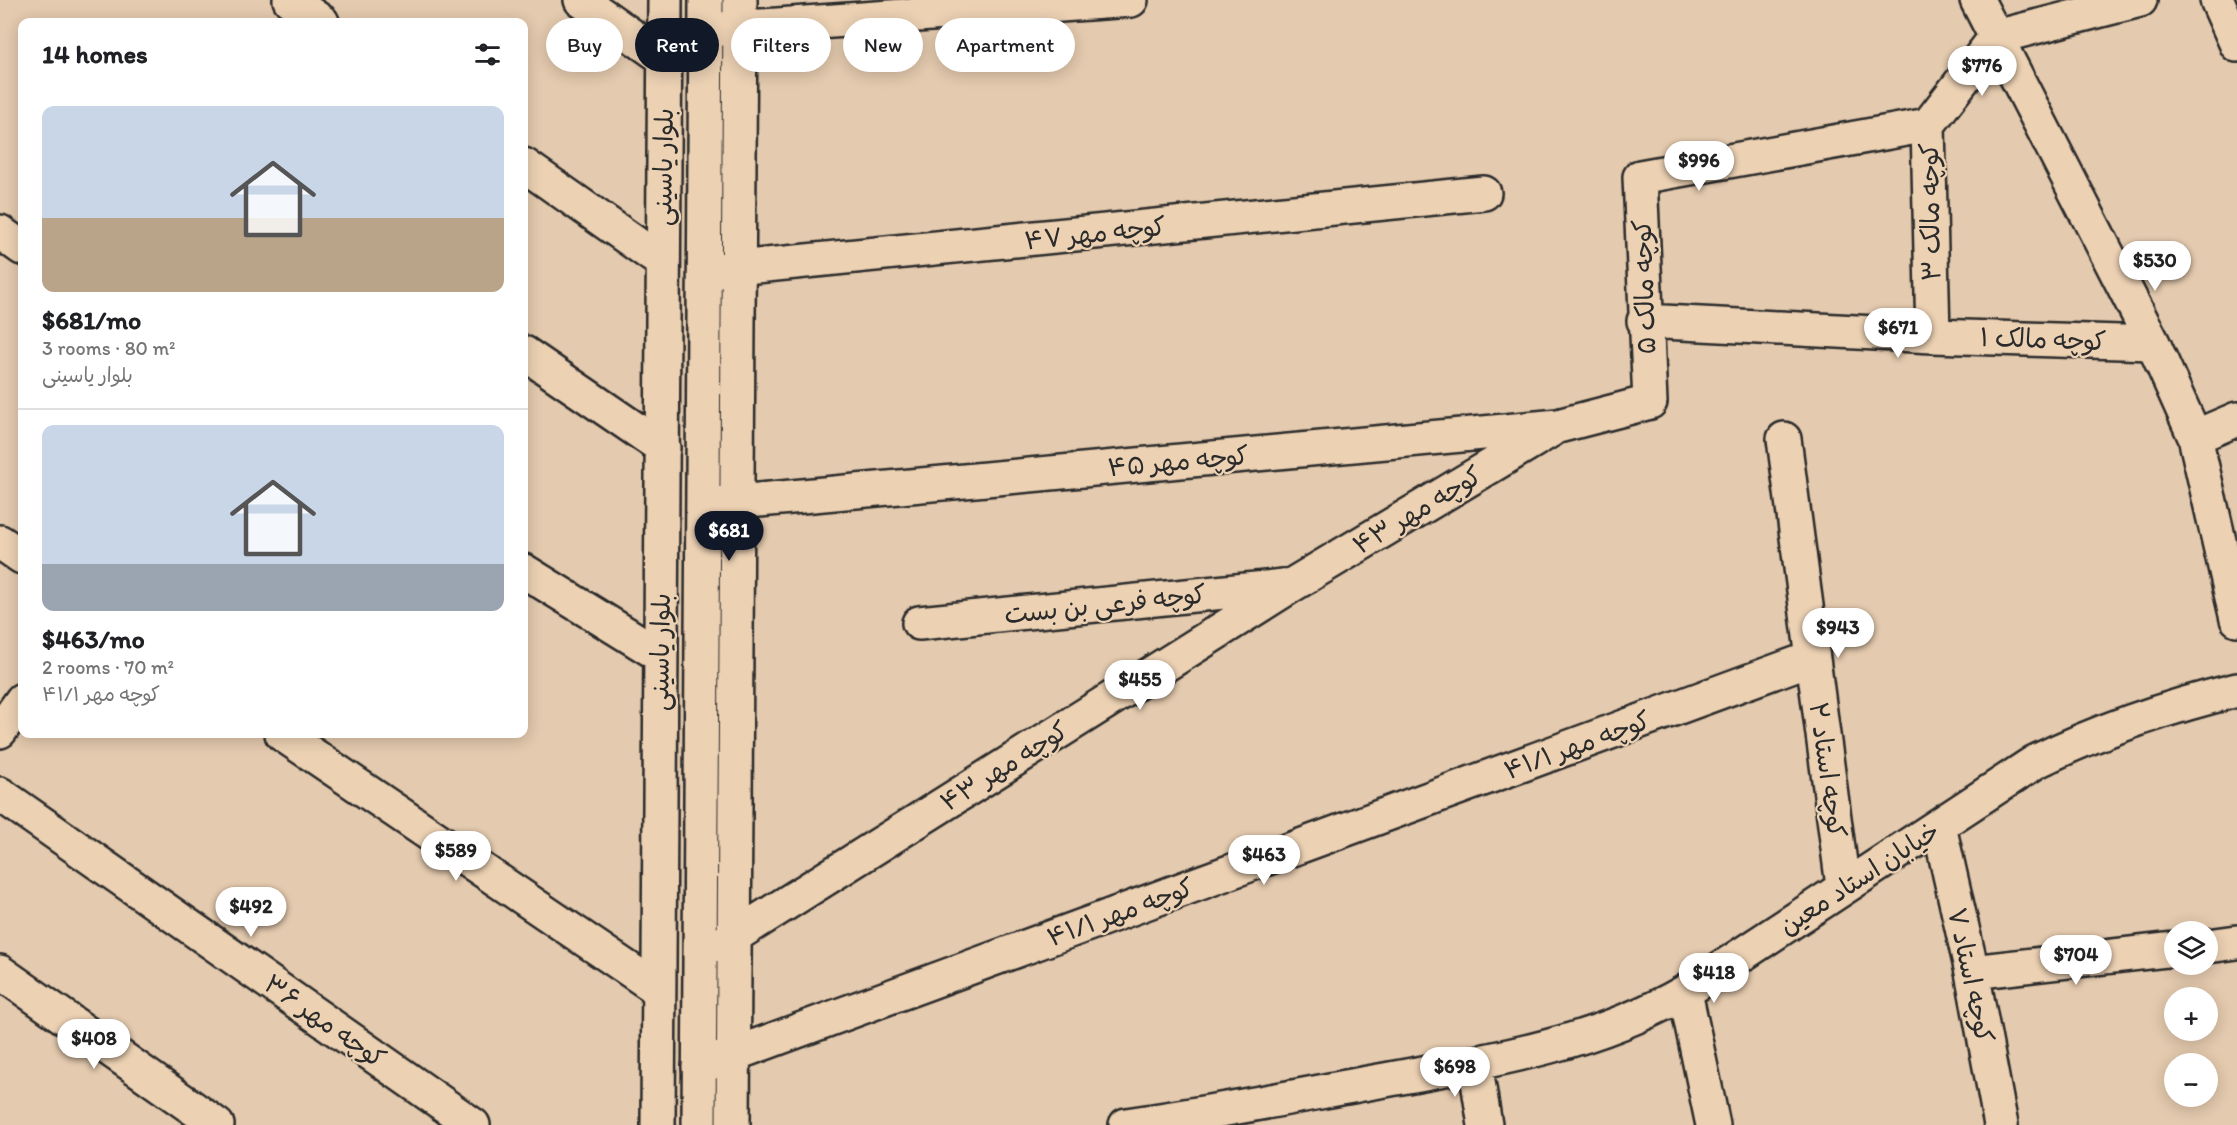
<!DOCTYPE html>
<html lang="en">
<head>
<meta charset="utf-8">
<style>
	:root { --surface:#fff; --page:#f2f2f2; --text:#202124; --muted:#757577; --line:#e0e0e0; --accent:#111827 }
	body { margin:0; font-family:Itim,"Playpen Sans Arabic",sans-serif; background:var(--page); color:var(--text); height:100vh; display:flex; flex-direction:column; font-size:22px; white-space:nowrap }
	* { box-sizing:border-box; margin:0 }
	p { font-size:20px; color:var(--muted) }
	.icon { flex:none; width:33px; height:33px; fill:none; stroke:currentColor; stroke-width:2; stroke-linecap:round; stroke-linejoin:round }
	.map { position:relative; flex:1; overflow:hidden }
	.drawer { position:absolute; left:18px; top:18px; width:510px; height:720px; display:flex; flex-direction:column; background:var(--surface); border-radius:12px; box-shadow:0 3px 15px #0003 }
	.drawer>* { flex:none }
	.banner { position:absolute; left:546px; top:18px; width:570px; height:54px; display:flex; gap:12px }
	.tools { position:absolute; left:2164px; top:921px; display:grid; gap:12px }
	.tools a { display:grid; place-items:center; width:54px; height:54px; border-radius:50%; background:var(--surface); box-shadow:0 3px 15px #0003; font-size:30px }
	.price { position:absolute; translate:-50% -51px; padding:0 14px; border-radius:21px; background:#fff; color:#222; font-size:20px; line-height:39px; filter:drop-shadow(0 2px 3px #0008) }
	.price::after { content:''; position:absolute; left:50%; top:36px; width:18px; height:14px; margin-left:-9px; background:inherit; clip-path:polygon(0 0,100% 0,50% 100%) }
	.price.on { background:var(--accent); color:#fff }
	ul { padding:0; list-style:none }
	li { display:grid; align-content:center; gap:12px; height:318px; padding:0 24px }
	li+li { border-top:2px solid var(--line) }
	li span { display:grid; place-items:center; height:186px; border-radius:12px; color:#555 }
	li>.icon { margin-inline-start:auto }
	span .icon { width:108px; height:108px; fill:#fffc; stroke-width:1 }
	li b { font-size:26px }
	h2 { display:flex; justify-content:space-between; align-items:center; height:72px; padding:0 24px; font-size:26px }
	.tag { padding:0 21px; border-radius:27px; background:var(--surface); box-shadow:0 3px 15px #0003; font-size:21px; line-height:54px }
	.tag.on { background:var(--accent); color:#fff }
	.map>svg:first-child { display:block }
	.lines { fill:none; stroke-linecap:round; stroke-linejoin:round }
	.minor-casing { stroke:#2b2b2b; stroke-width:38 }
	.major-casing { stroke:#2b2b2b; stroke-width:38 }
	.minor { stroke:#ecd1b3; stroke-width:33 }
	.major { stroke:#ecd1b3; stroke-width:33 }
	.labels { text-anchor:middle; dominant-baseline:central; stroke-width:4.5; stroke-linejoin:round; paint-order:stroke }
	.street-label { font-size:26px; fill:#2b2b2b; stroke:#ecd1b3 }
</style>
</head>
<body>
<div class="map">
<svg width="2237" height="1125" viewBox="0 0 2237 1125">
	<rect width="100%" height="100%" fill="#e4caae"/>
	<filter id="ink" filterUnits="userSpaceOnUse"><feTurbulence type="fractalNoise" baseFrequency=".0167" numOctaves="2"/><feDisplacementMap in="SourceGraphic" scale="12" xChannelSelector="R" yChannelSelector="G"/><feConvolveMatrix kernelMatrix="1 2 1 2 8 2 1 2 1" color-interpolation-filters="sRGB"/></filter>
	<g filter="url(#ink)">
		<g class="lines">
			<defs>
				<path id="minor" d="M 290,0 L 322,22
					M 581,0 L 665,59
					M 1977,0 L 2153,343 L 2195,437 L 2237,619
					M 2217,0 L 2237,45
					M 719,29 L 1131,0
					M 1928,125 L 1996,37 L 2140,0
					M 1928,125 L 1933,336
					M 524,165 L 662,262
					M 0,232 L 22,248
					M 716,270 L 1484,193
					M 1644,321 L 1933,336 L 2153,343
					M 524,353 L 663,448
					M 2195,437 L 2237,419
					M 1784,439 L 1843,886
					M 705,505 L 1558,426 L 1650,402 L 1640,177 L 1928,125
					M 0,542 L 22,557
					M 524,571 L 660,655
					M 919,623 L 1284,586
					M 0,731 L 22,700
					M 282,734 L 658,989
					M 0,794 L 473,1125
					M 1939,826 L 1972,972 L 2001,1125
					M 720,945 L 1292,585 L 1551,430
					M 2208,946 L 2237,942
					M 0,972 L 217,1125
					M 1972,972 L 2175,949
					M 1685,992 L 1713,1125
					M 1475,1063 L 1485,1125
					M 699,1067 L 1812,658
					M 733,1125 L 740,0
					M 1126,1125 C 1207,1114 1287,1098 1368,1083 C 1476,1063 1588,1048 1685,992 L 2035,762 C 2100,730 2167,707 2237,690"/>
				<path id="major" d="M 658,1125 L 665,0
					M 699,1125 L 706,0"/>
			</defs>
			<use href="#minor" class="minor-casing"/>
			<use href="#major" class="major-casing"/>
			<use href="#minor" class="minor"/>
			<use href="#major" class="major"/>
		</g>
	</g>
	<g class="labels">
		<g class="street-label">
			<text transform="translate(663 167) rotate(-89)">بلوار یاسینی</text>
			<text transform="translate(1930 212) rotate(-91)">کوچه مالک ۳</text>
			<text transform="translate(1095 233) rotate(-6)">کوچه مهر ۴۷</text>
			<text transform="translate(1644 287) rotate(-92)">کوچه مالک ۵</text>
			<text transform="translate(2043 339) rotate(2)">کوچه مالک ۱</text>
			<text transform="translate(1178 461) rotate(-5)">کوچه مهر ۴۵</text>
			<text transform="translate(1417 510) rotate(-31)">کوچه مهر ۴۳</text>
			<text transform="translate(1105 604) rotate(-6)">کوچه فرعی بن بست</text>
			<text transform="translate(660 652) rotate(-89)">بلوار یاسینی</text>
			<text transform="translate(1577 745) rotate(-20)">کوچه مهر ۴۱/۱</text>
			<text transform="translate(1004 766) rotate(-32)">کوچه مهر ۴۳</text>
			<text transform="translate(1828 770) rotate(82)">کوچه استاد ۲</text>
			<text transform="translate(1859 878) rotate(-33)">خیابان استاد معین</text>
			<text transform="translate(1120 912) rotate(-20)">کوچه مهر ۴۱/۱</text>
			<text transform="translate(1971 975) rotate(78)">کوچه استاد ۷</text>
			<text transform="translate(325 1021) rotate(35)">کوچه مهر ۳۶</text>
		</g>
	</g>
</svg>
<div class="tools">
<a><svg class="icon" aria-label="layers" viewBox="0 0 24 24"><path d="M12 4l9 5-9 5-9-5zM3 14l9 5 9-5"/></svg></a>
<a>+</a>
<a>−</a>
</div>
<b class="price" style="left:1982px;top:97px">$776</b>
<b class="price" style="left:1699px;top:192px">$996</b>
<b class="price" style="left:2155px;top:292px">$530</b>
<b class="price" style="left:1898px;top:359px">$671</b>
<b class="price on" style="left:729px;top:562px">$681</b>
<b class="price" style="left:1838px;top:659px">$943</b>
<b class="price" style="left:1140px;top:711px">$455</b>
<b class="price" style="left:456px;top:882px">$589</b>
<b class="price" style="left:1264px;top:886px">$463</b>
<b class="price" style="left:251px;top:938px">$492</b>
<b class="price" style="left:2076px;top:986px">$704</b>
<b class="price" style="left:1714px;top:1004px">$418</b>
<b class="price" style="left:94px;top:1070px">$408</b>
<b class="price" style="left:1455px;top:1098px">$698</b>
<div class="banner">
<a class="tag">Buy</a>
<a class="tag on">Rent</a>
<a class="tag">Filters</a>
<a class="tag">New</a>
<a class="tag">Apartment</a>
</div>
<section class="drawer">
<h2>14 homes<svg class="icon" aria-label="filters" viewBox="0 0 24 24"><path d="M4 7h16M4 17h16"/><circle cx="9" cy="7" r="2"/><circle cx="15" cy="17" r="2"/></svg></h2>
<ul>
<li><span style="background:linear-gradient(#c9d6e8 60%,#b9a48a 0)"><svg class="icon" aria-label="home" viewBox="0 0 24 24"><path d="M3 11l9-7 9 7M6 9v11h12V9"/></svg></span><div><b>$681/mo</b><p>3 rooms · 80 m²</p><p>بلوار یاسینی</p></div></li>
<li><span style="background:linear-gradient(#c9d6e8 75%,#9aa5b1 0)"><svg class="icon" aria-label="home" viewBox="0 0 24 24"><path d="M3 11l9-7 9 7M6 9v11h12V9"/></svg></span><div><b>$463/mo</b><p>2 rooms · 70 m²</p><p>کوچه مهر ۴۱/۱</p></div></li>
</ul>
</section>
</div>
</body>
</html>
